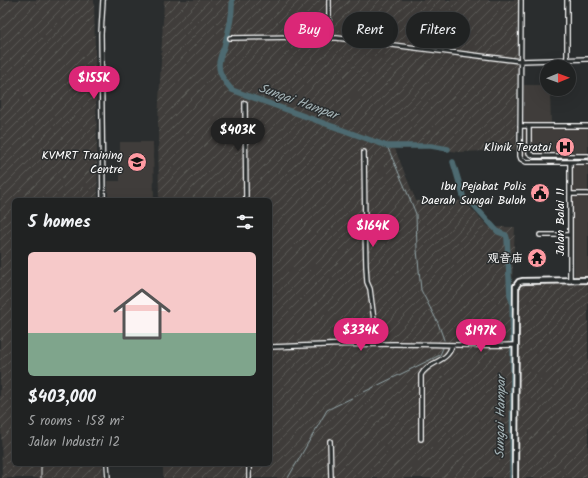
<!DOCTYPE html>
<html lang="en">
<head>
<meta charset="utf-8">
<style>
	:root { --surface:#202222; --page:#282a2a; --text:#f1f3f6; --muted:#a2a4a5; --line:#3d3f40; --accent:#db2777 }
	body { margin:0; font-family:Kalam,"LXGW WenKai TC",sans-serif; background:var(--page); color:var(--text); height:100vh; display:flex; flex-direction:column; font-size:15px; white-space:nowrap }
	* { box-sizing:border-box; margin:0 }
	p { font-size:13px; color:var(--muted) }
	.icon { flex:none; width:22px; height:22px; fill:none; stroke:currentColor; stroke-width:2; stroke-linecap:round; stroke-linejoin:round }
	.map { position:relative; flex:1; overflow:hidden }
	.sheet { position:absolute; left:12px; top:198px; width:260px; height:268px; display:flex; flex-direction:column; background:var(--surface); border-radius:6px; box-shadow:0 4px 16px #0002,0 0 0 1px var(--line) }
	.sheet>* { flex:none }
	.hud { position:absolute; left:284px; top:12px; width:244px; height:36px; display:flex; gap:8px }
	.needle { width:26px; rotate:89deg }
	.controls { position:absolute; left:540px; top:60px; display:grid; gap:8px }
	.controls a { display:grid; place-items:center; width:36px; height:36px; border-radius:50%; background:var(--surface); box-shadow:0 4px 16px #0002,0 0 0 1px var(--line); font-size:20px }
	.price { position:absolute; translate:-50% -34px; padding:0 9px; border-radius:14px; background:var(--accent); color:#fff; font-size:13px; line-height:26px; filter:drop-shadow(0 1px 2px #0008) }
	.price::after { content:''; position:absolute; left:50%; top:24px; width:12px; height:9px; margin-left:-6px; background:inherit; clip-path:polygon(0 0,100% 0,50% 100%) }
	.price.current { background:#222; color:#fff }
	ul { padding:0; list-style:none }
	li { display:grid; align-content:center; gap:8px; height:212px; padding:0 16px }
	li span { display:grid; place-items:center; height:124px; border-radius:6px; color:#555 }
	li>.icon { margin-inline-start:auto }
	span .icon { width:72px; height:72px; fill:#fffc; stroke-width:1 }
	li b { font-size:17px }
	h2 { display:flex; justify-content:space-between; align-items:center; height:48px; padding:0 16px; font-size:17px }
	.pill { padding:0 14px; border-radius:18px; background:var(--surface); box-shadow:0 4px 16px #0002,0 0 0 1px var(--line); font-size:14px; line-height:36px }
	.pill.current { background:var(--accent); color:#fff }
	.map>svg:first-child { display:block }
	.built { fill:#3f3e3a }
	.industrial { fill:url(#industrial-furrows) }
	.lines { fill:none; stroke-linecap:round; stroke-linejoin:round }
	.stream { stroke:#95a6aa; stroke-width:1 }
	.river { stroke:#4e6b71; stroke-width:5.5 }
	.street-casing { stroke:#fff; stroke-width:6 }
	.secondary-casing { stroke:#fff; stroke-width:8 }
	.street { stroke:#2a2d2e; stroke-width:3.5 }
	.secondary { stroke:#2a2d2e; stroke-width:4.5 }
	.rail { stroke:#fff; stroke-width:1 }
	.labels { text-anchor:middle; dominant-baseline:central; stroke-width:3; stroke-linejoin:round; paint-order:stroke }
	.poi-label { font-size:12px; fill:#fff; stroke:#2a2d2e; text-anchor:end }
	.street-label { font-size:12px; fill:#fff; stroke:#2a2d2e }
	.water-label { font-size:13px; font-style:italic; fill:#a6b5b8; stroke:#2a2d2e }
</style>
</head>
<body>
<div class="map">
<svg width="588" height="478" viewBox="0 0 588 478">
	<defs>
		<pattern id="industrial-furrows" width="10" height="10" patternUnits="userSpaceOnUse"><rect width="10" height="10" fill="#3f3e3a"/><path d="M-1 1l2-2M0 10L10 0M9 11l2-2" fill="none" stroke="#5c5b58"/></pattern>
	</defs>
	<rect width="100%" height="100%" fill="#2a2d2e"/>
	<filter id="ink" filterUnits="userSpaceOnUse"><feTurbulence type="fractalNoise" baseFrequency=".025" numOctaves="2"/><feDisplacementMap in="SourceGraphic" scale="8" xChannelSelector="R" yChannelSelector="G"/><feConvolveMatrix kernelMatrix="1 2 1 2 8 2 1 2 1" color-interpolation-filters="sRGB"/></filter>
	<g filter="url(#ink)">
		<path class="built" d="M 524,85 L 547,85 L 547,89 L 550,89 L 551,123 L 588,123 L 588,159 L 532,158 L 524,154 Z
			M 120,142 L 153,142 L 154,200 L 108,200 L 108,181 L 120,181 Z
			M 572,165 L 588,165 L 588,278 L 577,278 L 574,276 Z"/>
		<path class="industrial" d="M 0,0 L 94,0 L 98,200 L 14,200 L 14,464 L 103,464 L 103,478 L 2,478 L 1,425 L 0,425 Z
			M 164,0 L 518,0 L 516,150 L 459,152 L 429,148 L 395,149 L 416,201 L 464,201 L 489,227 L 515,227 L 512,284 L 588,283 L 588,478 L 163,478 L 163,464 L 270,464 L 270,200 L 159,200 L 158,123 Z"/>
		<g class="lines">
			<path class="stream" d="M 387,146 L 410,199 L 416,214 L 417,250 L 421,290 L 438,323 L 444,340
				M 288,478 L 327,410 L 440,355 L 443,348"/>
			<path class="river" d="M 232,0 C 233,16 228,32 224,47 C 222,52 219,59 219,65 C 219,75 226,83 232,90 L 387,146 L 431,146 L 448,149
				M 453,162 L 464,199 L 473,204 L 498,232 L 506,235 L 507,238 L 510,296 L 512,301 L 513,356 L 512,478"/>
			<defs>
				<path id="street" d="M 103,0 L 101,34 L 103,200
					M 521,0 L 520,156 L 521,159 L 526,162 L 588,162
					M 567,0 L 567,60
					M 230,38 L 298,37 L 337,38 L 520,61 L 588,59
					M 329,38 L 329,0
					M 245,103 L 246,200
					M 520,126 L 588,126
					M 529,126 L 529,153 L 534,156 L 588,156
					M 364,152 L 365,227 L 366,266 L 367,282 L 370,289 L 374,320 L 375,344
					M 570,162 L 570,281
					M 570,194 L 588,194
					M 540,235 L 570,235
					M 270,347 C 312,345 353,344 395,344 C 435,344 476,346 516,345
					M 421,439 L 421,375 C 428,361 448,363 452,345
					M 330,441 L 331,478
					M 107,464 L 108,478
					M 249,464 L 249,478"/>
				<path id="secondary" d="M 515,478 L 516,286 L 519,282 L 523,281 L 588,280"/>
			</defs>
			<use href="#street" class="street-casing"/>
			<use href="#secondary" class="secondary-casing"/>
			<use href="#street" class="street"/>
			<use href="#secondary" class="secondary"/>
			<path class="rail" d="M 41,464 L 41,478"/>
		</g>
	</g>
	<defs>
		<symbol id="hospital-disc" viewBox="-11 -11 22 22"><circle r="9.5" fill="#ff9aa2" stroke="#2a2d2e"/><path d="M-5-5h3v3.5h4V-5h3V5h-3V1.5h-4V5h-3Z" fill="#111"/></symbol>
		<symbol id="school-disc" viewBox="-11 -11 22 22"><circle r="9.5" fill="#ff9aa2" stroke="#2a2d2e"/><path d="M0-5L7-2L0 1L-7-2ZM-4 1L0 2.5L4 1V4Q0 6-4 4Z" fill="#111"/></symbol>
		<symbol id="civic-disc" viewBox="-11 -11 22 22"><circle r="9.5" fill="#ff9aa2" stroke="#2a2d2e"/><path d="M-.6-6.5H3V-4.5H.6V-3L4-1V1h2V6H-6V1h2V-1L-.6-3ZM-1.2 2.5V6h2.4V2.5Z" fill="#111"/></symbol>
		<symbol id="temple-disc" viewBox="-11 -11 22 22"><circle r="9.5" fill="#ff9aa2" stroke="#2a2d2e"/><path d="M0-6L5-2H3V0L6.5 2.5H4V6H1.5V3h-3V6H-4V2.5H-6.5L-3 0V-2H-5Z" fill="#111"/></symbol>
	</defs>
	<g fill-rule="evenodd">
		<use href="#hospital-disc" x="554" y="136" width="22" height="22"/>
		<use href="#school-disc" x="126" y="151" width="22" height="22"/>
		<use href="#civic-disc" x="529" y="182" width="22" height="22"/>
		<use href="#temple-disc" x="526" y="247" width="22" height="22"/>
	</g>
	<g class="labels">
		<g class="poi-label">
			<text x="551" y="147">Klinik Teratai</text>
			<text x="123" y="155">KVMRT Training<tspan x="123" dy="14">Centre</tspan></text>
			<text x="526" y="186">Ibu Pejabat Polis<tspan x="526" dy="14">Daerah Sungai Buloh</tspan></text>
			<text x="523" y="258">观音庙</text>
		</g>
		<g class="street-label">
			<text transform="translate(560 222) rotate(-90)">Jalan Balai 11</text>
		</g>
		<g class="water-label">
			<text transform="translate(298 102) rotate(20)">Sungai Hampar</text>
			<text transform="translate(501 417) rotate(-89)">Sungai Hampar</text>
		</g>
	</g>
</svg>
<div class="controls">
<a><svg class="needle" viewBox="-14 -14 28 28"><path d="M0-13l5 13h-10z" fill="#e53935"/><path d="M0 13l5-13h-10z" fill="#a2a4a5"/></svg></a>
</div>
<b class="price" style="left:94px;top:100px">$155K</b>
<b class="price current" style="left:238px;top:152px">$403K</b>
<b class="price" style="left:373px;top:248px">$164K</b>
<b class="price" style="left:361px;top:352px">$334K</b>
<b class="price" style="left:481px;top:353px">$197K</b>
<div class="hud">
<a class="pill current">Buy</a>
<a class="pill">Rent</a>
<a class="pill">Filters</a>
</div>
<section class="sheet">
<h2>5 homes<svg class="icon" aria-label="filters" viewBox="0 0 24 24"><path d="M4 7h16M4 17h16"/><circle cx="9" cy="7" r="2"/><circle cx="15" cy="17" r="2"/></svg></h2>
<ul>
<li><span style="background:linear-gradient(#f6c9c9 65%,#7fa58c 0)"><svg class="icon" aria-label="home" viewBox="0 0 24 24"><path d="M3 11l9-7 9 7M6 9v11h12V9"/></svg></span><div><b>$403,000</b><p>5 rooms · 158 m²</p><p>Jalan Industri 12</p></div></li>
</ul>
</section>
</div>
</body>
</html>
